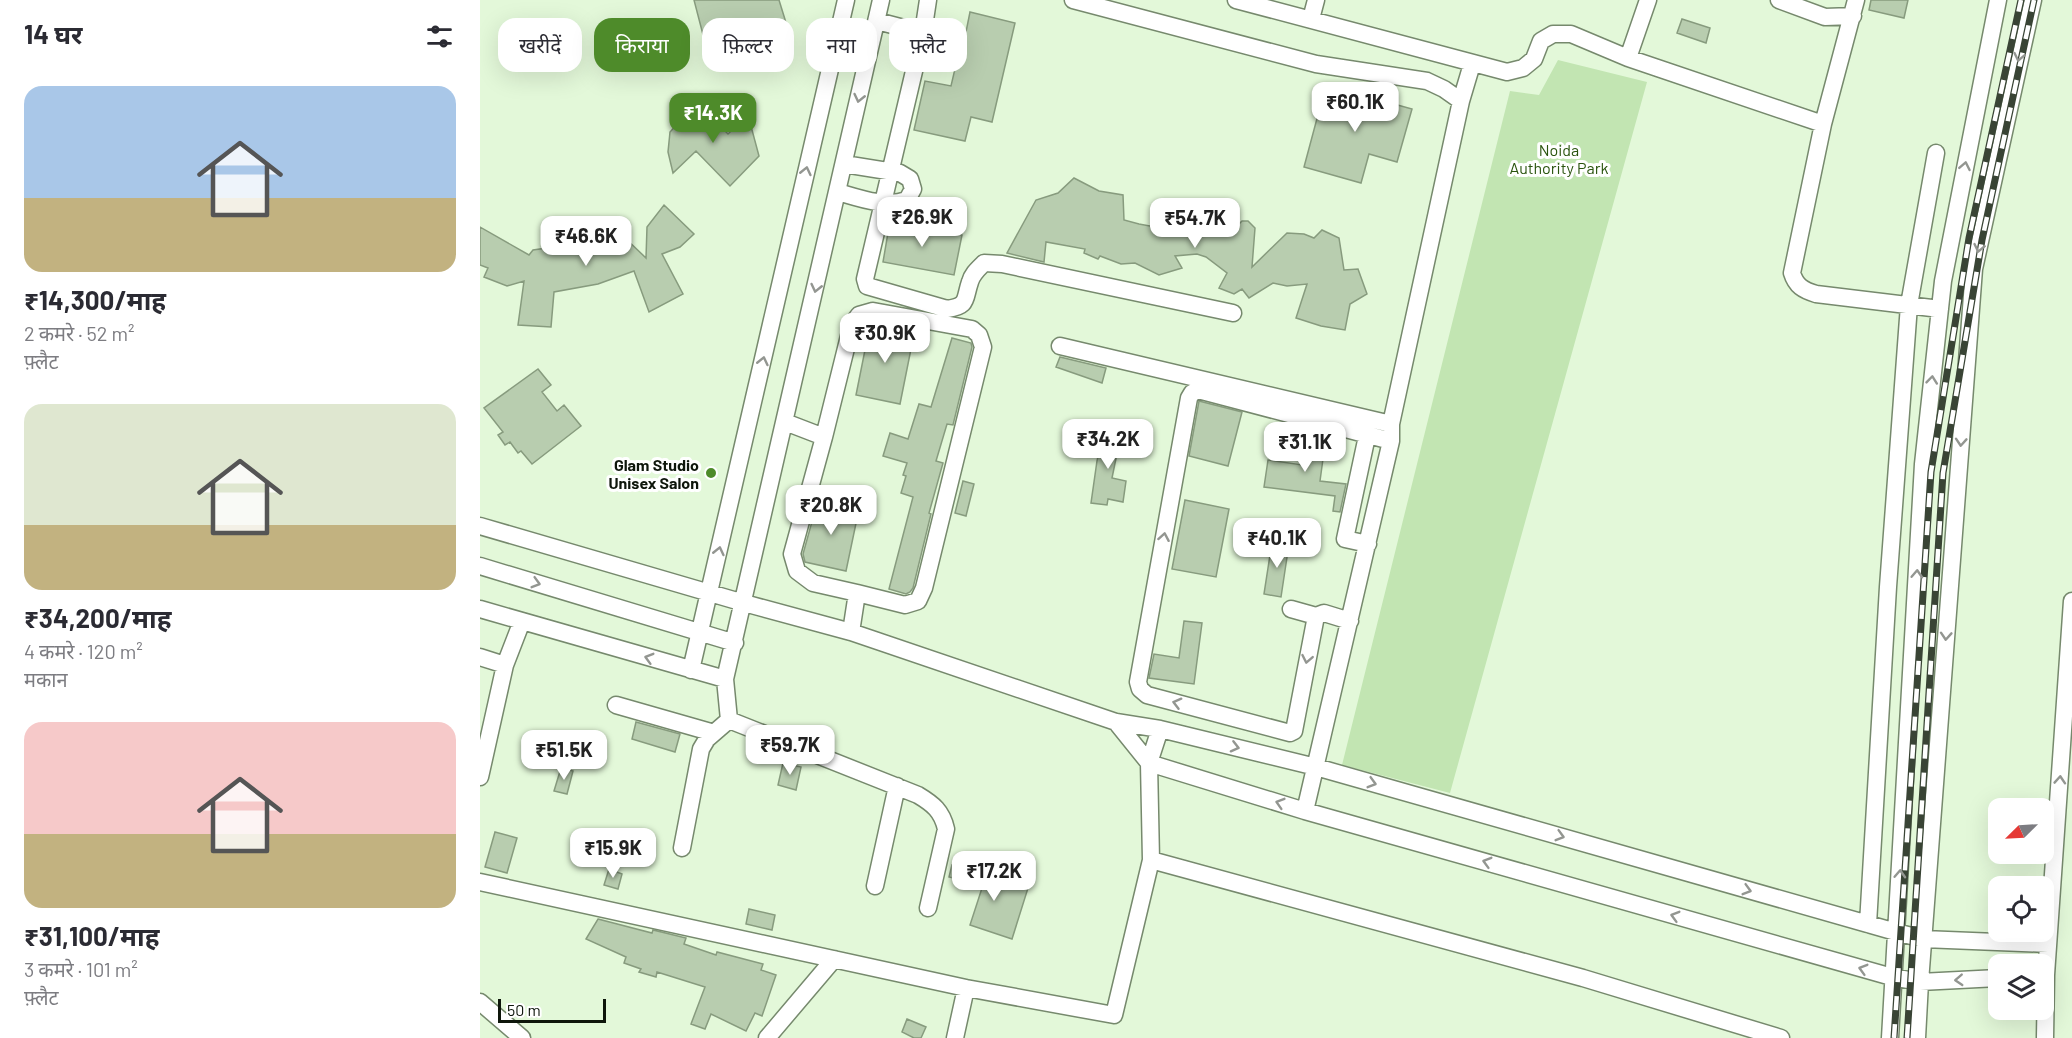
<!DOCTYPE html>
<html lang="hi">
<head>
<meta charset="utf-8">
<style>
	:root { --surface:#fff; --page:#f2f2f3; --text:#2b2b33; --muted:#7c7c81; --accent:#4e8b2a }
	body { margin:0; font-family:Barlow,"Noto Sans Devanagari",sans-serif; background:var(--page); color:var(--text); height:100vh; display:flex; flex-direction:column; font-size:22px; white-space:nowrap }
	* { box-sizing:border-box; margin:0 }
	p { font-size:20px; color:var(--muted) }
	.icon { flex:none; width:33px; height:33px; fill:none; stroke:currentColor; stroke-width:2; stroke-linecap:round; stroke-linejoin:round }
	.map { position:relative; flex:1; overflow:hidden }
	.side { display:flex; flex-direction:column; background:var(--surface); width:480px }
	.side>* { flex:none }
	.top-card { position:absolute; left:18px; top:18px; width:570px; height:54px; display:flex; gap:12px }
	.needle { width:39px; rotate:246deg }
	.fabs { position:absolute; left:1508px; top:798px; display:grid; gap:12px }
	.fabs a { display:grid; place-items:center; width:66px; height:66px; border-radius:12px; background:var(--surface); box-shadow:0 6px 24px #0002; font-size:30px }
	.scale { position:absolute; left:18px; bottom:15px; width:108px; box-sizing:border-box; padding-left:6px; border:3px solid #0e160b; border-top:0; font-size:16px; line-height:21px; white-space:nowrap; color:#0e160b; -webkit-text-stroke:4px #fff; paint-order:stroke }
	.price { position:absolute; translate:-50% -51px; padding:0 14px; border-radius:12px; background:#fff; color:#222; font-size:20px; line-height:39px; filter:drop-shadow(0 2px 3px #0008) }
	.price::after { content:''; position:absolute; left:50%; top:36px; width:18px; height:14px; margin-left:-9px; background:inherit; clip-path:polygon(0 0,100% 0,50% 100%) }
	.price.selected { background:var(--accent); color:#fff }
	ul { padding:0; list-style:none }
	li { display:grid; align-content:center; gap:12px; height:318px; padding:0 24px }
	li span { display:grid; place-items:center; height:186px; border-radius:18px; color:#555 }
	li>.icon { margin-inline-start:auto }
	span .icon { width:108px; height:108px; fill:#fffc; stroke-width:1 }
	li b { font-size:26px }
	h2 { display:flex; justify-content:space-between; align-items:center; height:72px; padding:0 24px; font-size:26px }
	.chip { padding:0 21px; border-radius:18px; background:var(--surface); box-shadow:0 6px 24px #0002; font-size:21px; line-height:54px }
	.chip.selected { background:var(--accent); color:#fff }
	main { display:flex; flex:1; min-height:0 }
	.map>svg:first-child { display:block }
	.green { fill:#c2e5b2 }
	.building { fill:#b8cdaf; stroke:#879b7e; stroke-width:1.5 }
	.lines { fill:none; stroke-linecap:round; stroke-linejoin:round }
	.minor-casing { stroke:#76896d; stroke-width:19 }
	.minor { stroke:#fff; stroke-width:16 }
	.rail-casing { stroke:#394435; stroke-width:7 }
	.rail { stroke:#fff; stroke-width:4.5; stroke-dasharray:14; stroke-linecap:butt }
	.oneway { stroke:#939691 }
	.poi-dot { fill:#4e8b2a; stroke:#fff; stroke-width:2 }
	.labels { text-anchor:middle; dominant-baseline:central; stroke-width:6; stroke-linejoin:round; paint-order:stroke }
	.park-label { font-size:16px; fill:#2a540e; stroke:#fff }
	.poi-label { font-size:16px; font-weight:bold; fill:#0e160b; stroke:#fff; text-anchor:end }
</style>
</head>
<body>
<main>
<section class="side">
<h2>14 घर<svg class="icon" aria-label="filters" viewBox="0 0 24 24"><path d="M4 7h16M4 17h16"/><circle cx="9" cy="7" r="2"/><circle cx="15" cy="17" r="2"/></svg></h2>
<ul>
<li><span style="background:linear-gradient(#a9c7e8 60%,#c2b280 0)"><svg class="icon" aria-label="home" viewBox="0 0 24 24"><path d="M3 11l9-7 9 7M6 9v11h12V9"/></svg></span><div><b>₹14,300/माह</b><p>2 कमरे · 52 m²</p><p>फ़्लैट</p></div></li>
<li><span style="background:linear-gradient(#dfe7d0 65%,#c2b280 0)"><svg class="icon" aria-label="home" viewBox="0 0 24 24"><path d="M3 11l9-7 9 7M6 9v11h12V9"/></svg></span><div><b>₹34,200/माह</b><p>4 कमरे · 120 m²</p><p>मकान</p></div></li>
<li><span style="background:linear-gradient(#f6c9c9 60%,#c2b280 0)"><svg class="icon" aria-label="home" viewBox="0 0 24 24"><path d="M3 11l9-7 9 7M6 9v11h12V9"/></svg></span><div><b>₹31,100/माह</b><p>3 कमरे · 101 m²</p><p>फ़्लैट</p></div></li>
</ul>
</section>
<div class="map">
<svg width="1592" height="1038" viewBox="0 0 1592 1038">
	<rect width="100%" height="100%" fill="#e3f8d9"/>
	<path class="green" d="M 1078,60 L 1167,82 L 970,793 L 862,765 L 1030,91 L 1059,95 Z"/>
	<path class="building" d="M 214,0 L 299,0 L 307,26 L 285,59 L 275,26 L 248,35 L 250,43 L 227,50 Z
		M 1391,0 L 1428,0 L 1424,18 L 1389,10 Z
		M 490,12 L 535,23 L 512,122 L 491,117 L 485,141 L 434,130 L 445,81 L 471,86 L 478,56 L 473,55 L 479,31 L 486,32 Z
		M 1202,19 L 1230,28 L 1226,43 L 1197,33 Z
		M 846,85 L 932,109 L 917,162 L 889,154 L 881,183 L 824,167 Z
		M 217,102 L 248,134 L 268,115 L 279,156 L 250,186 L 216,151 L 193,173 L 188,152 L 190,132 Z
		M 594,178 L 619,191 L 643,195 L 644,220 L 659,224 L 686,229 L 692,204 L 706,206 L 708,213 L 736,217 L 743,214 L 757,226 L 762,221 L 768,221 L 775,228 L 772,267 L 807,233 L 824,234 L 834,238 L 842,230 L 859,238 L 864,270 L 878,269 L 887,294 L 870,304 L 865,330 L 841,326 L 816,318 L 827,284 L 807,286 L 793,283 L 769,298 L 762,289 L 754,294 L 739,288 L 747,273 L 726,257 L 717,254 L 695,256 L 702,268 L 679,275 L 655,263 L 641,264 L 620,256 L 618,259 L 604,253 L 605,249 L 566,242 L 564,262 L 527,253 L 556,200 L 578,193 Z
		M 184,205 L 214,234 L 200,247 L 182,254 L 203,294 L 169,312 L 154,271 L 118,284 L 74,292 L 71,327 L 38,325 L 44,281 L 27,286 L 4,277 L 8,268 L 0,265 L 0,227 L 49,255 L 53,250 L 144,237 L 166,258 L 167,227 Z
		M 410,221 L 482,235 L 474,275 L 403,262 Z
		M 390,325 L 434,334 L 420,404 L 376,395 Z
		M 472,338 L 491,343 L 492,347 L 473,425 L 467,424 L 456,461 L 463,463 L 449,513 L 451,514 L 433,588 L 430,592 L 426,594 L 409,589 L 433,497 L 421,493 L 426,476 L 423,475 L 427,463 L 403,456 L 410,433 L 428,439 L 439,404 L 451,407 Z
		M 580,357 L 626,368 L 622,383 L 576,367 Z
		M 58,369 L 71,385 L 62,392 L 77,411 L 84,405 L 101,426 L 52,464 L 41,451 L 38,453 L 30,442 L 25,445 L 18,435 L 23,432 L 4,408 Z
		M 719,401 L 762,412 L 748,466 L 709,456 Z
		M 625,426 L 642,429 L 632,478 L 646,481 L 643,502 L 628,499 L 627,505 L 611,503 L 617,461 Z
		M 826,434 L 846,437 L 840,481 L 866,484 L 860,512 L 853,511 L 855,496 L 784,487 L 788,460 L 822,465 Z
		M 483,481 L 494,484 L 486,516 L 475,513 Z
		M 338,500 L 379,509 L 366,571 L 325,562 L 323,554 Z
		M 705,500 L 749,509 L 736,577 L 692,569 Z
		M 792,542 L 809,544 L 801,597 L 784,594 Z
		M 704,621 L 722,623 L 714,684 L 669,678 L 674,654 L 699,658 Z
		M 156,722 L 200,734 L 195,752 L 152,739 Z
		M 303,763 L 321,767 L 316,790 L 298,785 Z
		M 81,768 L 93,771 L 87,794 L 74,791 Z
		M 15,832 L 37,838 L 27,873 L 5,867 Z
		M 472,865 L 548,888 L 532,939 L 490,925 L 503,885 L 469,877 Z
		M 129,869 L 142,874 L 138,889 L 124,885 Z
		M 269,909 L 295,915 L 292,930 L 266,924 Z
		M 118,919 L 172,933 L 173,930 L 206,938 L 204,944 L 236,955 L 237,952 L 283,964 L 281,970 L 296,975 L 282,1016 L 275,1013 L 266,1031 L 231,1014 L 225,1029 L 211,1024 L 225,987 L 177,972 L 176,977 L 159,972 L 161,969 L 144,963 L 146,957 L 106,939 Z
		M 427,1019 L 446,1027 L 441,1038 L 434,1038 L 422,1032 Z"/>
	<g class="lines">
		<defs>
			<path id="minor" d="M 448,0 L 443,33 L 385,279 L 387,286 L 467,309 C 489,306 484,299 490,282 C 492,274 498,269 504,263 L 522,264 L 753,313
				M 593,0 L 836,64 L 947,81 L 964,89 L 981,101
				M 756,0 L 1027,72 L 1043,68 L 1054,59 L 1061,41 L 1073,34 L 1091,34 L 1148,58 L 1343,124
				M 1299,0 L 1345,17 L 1373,16
				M 1376,0 L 1343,124 L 1312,273 C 1316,286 1323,290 1336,294 L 1460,309
				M 831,19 L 836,0
				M 397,21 L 443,33
				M 1148,58 L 1168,0
				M 358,192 C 379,198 406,208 427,200 L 433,189 L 430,179 L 420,173 L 364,164
				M 580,346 L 911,424
				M 305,422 L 344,437 L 372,324 L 379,315 L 393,311 L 492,329 L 499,335 L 503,347 L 444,588 L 438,601 L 425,605 L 377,593 L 371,632
				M 887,436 L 865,539 L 888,544
				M 344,437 L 312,554 L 317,571 L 333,583 L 377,593
				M 0,526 L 264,603 L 371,632 L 636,722 L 680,729 L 836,767 L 1416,932 L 1443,939 L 1568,944
				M 0,566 L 255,643
				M 0,609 L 245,679
				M 811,609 L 836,616
				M 870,621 L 844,613 L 836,616 L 814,731 L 810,733 L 667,695 L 660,689 L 658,682 L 709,398 L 712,393 L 718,390 L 911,441
				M 0,657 L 25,665
				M 211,670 L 366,0
				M 136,705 L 234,733
				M 249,720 L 438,795 C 453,804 462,811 466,829 L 448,908
				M 636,722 L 669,763 L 825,811 L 1412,977 L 1440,982 L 1518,978
				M 0,777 L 25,665 L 42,621
				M 825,811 L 911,441 L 911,424 L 981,101 L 992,64
				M 202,848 L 221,749 L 227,739 L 249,720 L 245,679 L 401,0
				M 671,860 L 1103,978 L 1301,1038
				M 0,882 L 486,988 L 634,1015 L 671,860 L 669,763 L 680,729
				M 395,886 L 417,786
				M 1388,924 L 1408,587 L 1429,305 L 1456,153
				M 0,1002 L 42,1038
				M 287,1038 L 354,959
				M 475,1038 L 486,988
				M 1410,1038 L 1443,464 L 1463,281 L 1518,0
				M 1437,1038 L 1440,982 L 1494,269 L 1553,0
				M 1565,1038 L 1566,975 L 1592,601"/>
		</defs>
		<use href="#minor" class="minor-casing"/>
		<use href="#minor" class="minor"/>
		<defs>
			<path id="rail" d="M 1414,1038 L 1451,472 L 1489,238 L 1541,0
				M 1427,1038 L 1463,473 L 1502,240 L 1554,0"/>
		</defs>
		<use href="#rail" class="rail-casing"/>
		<use href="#rail" class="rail"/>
	</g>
	<defs><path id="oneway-chevron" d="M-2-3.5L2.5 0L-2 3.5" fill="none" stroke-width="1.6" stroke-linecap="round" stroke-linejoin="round" transform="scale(1.5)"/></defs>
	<g class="oneway">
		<use href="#oneway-chevron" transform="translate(1539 57) rotate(102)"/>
		<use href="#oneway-chevron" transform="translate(379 98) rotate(103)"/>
		<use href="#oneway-chevron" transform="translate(1485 166) rotate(-79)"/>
		<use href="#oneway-chevron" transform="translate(326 171) rotate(-77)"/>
		<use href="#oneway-chevron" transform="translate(1499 248) rotate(102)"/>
		<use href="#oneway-chevron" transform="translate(336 288) rotate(103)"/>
		<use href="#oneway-chevron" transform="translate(283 361) rotate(-77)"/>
		<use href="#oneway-chevron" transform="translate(1452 380) rotate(-84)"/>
		<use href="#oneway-chevron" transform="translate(1481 442) rotate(94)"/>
		<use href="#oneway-chevron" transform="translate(684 537) rotate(-80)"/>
		<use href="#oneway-chevron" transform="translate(239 551) rotate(-77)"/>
		<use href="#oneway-chevron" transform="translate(1437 574) rotate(-87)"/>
		<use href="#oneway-chevron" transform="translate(56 583) rotate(16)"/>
		<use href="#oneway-chevron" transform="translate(1466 636) rotate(94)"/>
		<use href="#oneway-chevron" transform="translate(169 658) rotate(-164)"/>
		<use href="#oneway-chevron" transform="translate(827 659) rotate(101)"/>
		<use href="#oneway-chevron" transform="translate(697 703) rotate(-165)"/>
		<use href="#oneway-chevron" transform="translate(755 747) rotate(14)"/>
		<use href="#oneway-chevron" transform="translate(1580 780) rotate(-86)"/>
		<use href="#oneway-chevron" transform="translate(892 783) rotate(16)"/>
		<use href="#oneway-chevron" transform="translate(800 803) rotate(-163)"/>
		<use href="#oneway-chevron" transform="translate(1080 836) rotate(16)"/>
		<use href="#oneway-chevron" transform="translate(1007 862) rotate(-164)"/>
		<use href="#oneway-chevron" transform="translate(1420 874) rotate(-87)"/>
		<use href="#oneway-chevron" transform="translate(1267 890) rotate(16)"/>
		<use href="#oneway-chevron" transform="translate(1195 916) rotate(-164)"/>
		<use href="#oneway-chevron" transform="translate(1383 969) rotate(-164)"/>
		<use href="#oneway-chevron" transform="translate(1479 980) rotate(177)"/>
	</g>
	<circle class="poi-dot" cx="231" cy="473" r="6"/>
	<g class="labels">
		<g class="park-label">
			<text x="1079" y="149">Noida<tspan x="1079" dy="18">Authority Park</tspan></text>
		</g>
		<g class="poi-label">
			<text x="219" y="464">Glam Studio<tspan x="219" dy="18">Unisex Salon</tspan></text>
		</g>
	</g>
</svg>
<div class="fabs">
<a><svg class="needle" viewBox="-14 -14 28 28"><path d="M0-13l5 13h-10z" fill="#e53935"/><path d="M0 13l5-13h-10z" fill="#7c7c81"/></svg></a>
<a><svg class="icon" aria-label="locate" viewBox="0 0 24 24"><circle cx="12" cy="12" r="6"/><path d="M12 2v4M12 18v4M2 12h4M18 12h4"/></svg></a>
<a><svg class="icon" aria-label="layers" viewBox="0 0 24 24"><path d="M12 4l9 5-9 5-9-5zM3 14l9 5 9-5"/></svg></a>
</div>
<div class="scale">50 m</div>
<b class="price" style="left:875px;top:133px">₹60.1K</b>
<b class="price selected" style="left:233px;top:144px">₹14.3K</b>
<b class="price" style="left:442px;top:248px">₹26.9K</b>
<b class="price" style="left:715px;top:249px">₹54.7K</b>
<b class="price" style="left:106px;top:267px">₹46.6K</b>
<b class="price" style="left:405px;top:364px">₹30.9K</b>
<b class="price" style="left:628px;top:470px">₹34.2K</b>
<b class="price" style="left:825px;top:473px">₹31.1K</b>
<b class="price" style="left:351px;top:536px">₹20.8K</b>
<b class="price" style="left:797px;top:569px">₹40.1K</b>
<b class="price" style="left:310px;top:776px">₹59.7K</b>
<b class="price" style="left:84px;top:781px">₹51.5K</b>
<b class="price" style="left:133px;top:879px">₹15.9K</b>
<b class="price" style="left:514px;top:902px">₹17.2K</b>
<div class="top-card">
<a class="chip">खरीदें</a>
<a class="chip selected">किराया</a>
<a class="chip">फ़िल्टर</a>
<a class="chip">नया</a>
<a class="chip">फ़्लैट</a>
</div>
</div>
</main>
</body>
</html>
